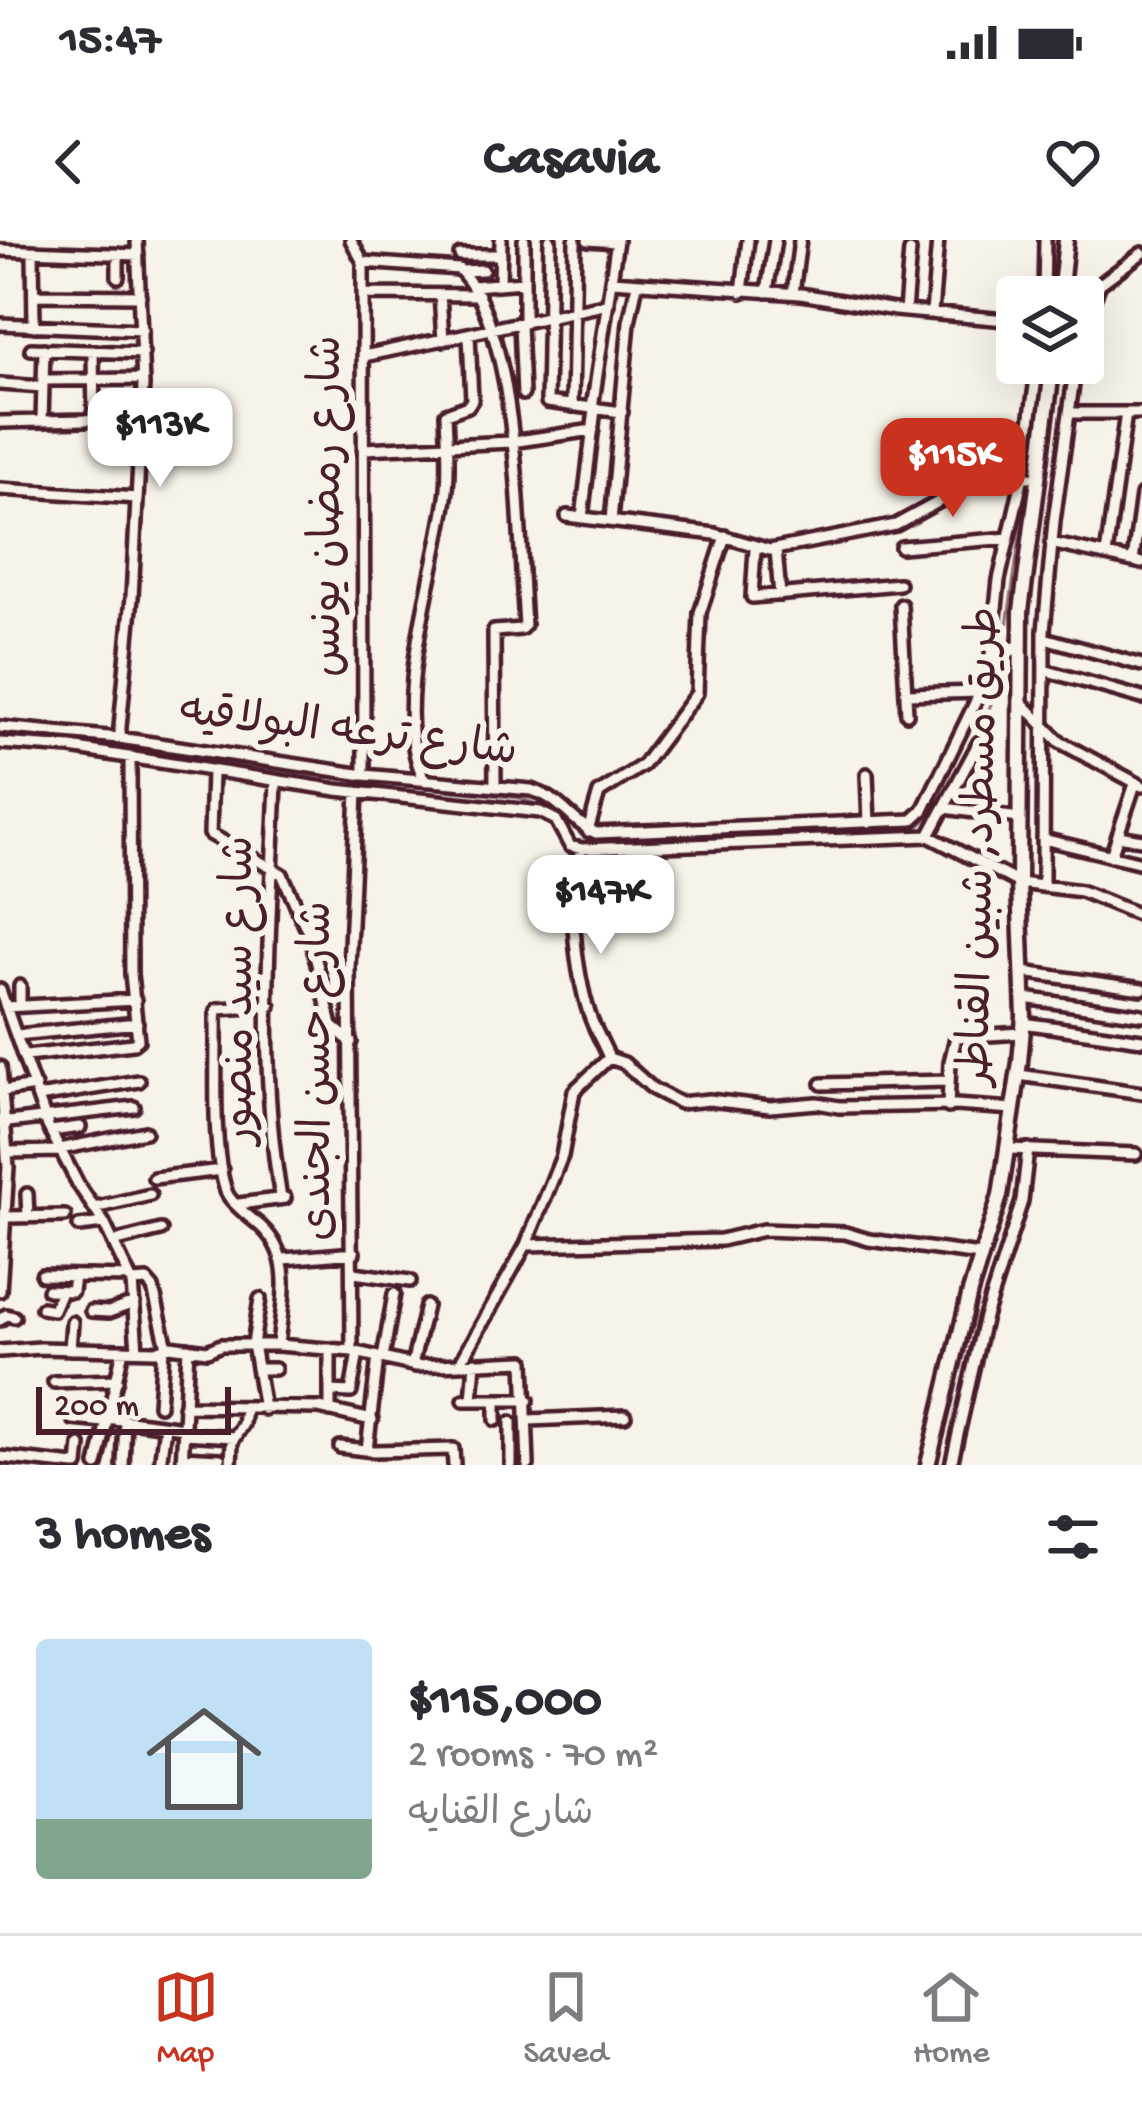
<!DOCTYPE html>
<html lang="en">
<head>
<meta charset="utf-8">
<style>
	:root { --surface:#fff; --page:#f7f7f7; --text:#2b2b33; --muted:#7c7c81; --line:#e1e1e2; --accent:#c8321e }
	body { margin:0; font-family:"Gochi Hand","Playpen Sans Arabic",sans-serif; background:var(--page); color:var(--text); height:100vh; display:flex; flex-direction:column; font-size:45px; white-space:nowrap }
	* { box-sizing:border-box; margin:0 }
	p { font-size:39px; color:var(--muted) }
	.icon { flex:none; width:66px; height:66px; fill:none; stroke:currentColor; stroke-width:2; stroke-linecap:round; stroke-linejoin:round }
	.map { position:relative; height:1225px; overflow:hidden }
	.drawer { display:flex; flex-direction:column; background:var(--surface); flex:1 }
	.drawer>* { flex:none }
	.tools { position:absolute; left:996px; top:36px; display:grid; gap:24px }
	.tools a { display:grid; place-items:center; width:108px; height:108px; border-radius:12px; background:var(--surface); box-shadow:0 12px 48px #0002; font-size:60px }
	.scale { position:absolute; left:36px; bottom:30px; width:195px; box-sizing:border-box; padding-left:12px; border:6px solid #4a1f2b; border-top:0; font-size:33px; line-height:42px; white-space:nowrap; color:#4a1f2b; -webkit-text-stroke:9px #f7f3e8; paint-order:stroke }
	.price { position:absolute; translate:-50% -102px; padding:0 27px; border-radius:24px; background:#fff; color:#222; font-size:39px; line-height:78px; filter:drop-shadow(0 3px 6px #0008) }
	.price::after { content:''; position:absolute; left:50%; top:72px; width:36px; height:27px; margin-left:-18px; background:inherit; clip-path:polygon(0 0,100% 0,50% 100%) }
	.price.active { background:var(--accent); color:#fff }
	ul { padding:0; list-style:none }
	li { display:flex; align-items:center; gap:36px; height:300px; padding:0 36px }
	li span { display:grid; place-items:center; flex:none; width:336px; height:240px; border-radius:12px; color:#555 }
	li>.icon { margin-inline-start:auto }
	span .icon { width:144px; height:144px; fill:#fffc; stroke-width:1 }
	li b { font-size:51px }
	h2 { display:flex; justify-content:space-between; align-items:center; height:144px; padding:0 36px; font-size:51px }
	.status { display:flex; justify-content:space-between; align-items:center; height:84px; padding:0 60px; background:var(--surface); direction:ltr }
	.status svg { height:33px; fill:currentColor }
	header { display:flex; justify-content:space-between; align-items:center; height:156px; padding:0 36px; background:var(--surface); font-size:54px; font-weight:800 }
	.tabs { display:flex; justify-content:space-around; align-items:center; height:168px; border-top:3px solid var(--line); background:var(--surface); font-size:33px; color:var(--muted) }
	.tabs a { display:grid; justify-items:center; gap:6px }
	.tabs .active { color:var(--accent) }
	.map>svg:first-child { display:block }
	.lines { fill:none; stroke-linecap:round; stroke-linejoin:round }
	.stream { stroke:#8e7275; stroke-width:3 }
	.minor-casing { stroke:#4a1f2b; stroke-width:18 }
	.major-casing { stroke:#4a1f2b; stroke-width:21 }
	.minor { stroke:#f7f3e8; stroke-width:9 }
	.major { stroke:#f7f3e8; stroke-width:12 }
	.labels { text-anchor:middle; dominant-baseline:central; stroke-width:12; stroke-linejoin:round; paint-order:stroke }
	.street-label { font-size:45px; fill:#4a1f2b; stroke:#f7f3e8 }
</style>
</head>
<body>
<div class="status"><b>15:47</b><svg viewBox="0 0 49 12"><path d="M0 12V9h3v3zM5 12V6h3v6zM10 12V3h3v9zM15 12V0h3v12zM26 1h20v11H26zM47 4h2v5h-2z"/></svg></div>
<header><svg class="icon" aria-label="back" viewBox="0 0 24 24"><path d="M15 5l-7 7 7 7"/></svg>Casavia<svg class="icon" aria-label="heart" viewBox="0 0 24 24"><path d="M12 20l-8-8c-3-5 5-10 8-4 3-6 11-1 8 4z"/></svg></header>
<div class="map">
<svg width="1142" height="1225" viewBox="0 0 1142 1225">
	<rect width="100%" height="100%" fill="#f7f3e8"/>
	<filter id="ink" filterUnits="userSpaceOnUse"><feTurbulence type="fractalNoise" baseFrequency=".00833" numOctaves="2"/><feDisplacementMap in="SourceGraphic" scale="24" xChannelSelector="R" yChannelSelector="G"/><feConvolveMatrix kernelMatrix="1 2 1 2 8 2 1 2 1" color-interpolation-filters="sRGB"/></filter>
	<g filter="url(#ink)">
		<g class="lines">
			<path class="stream" d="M 1054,57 L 1056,0
				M 1004,406 L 1045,123
				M 0,493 L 307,535 L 519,558 L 559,572 L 584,598 L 911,591 C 941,579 983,486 995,454 C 999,442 1000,428 1002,416"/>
			<defs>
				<path id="minor" d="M 351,0 L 363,22 L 364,535
					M 550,0 L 547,162 L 622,172
					M 588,0 L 617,2
					M 0,10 L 138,15
					M 33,12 L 34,86
					M 118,14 L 118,37
					M 460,15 L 501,15
					M 363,22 L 459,29 C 521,92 518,295 525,385 L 521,389 L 494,391 L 495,547
					M 462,31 L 483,30
					M 612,41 L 801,54 L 895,70 L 1017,81
					M 500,44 L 501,0
					M 473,46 L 523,42
					M 742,52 L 748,0
					M 767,52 L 775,0
					M 793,53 L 800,0
					M 363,54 L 479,55
					M 34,55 L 140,56
					M 440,55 L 443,100
					M 1044,57 L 1045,0
					M 905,71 L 910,11
					M 932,73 L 938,0
					M 524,83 L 524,0
					M 0,84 L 142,90
					M 520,84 L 523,154
					M 1083,84 L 1100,44 L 1142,13
					M 31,109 L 143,113
					M 93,111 L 94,179
					M 364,116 L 608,64
					M 43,140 L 143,139
					M 0,144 L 43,147
					M 572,166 L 575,0
					M 592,168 L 617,0
					M 1069,173 L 1142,173
					M 42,181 L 44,109
					M 0,182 L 85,180 L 142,173
					M 364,209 L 511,202 L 593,190
					M 0,249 L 137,258
					M 567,276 L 715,294 L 770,310 L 896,285 L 973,243 L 999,236 L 1029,237
					M 582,278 L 595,169
					M 611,281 L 629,82 L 637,44
					M 1051,303 L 1142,323
					M 901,307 L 1009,298
					M 755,309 L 752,357 L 899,344
					M 776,310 L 780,355
					M 1106,315 L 1126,173
					M 1133,321 L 1142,255
					M 901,365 L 907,474
					M 1044,398 L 1142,425
					M 1044,430 L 1142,458
					M 906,454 L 981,452
					M 1021,462 L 1060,502 L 1142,546
					M 0,487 L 119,498 L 364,535 L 531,550 C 563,559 570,582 596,593 L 912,580 L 923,570 L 989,434 L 999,340 L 1023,236 L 1038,123
					M 119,498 L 132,357 L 143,145 L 137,0
					M 0,503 L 71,508 L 337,550 L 540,572 L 556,580 L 570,606 L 582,609 L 929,596 L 1019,643 L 1081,651 L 1142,676
					M 212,532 L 210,594 L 282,634 L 311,699 L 332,786 L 351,802
					M 867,534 L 869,583
					M 425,541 C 388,472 436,333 446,258 C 450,230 447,201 446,174 L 468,166 L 472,160 L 469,95
					M 276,542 C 271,679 257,823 281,958
					M 945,568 L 1019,578
					M 588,591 L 599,553 L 643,525 L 697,453 L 700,373 L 725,296
					M 929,596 L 979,502
					M 1118,596 L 1142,600
					M 1043,599 L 1142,623
					M 582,609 C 565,650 576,734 590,776 C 595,791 604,804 609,818
					M 1111,616 L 1135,544
					M 1043,645 L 1044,391 L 1054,281 L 1076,123
					M 1023,732 L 1142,749
					M 20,746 L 20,764
					M 0,750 L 48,886 L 78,944 L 104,983 L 132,1042 L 137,1110
					M 1024,758 L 1142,775
					M 270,766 L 218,769 L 216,773 C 217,821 211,907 226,951 C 229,961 248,976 257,983 C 297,1016 282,1060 278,1105
					M 6,767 L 135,760
					M 1023,783 L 1142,800
					M 17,795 L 137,783
					M 26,816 L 133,804 L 138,800 L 131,734 L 130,517
					M 609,818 L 624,823 L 653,849 L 680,863 L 709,860 L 770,867 L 817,863 L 839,867 L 955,865 L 1014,869
					M 0,827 L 8,927 L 0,1051
					M 1019,835 L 1142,853
					M 822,844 L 949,841
					M 3,851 L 35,846
					M 38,857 L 139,841
					M 948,867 L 950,822 L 956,797 L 1022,793
					M 0,883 L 134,867
					M 51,891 L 80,887
					M 60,909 L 145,892
					M 1009,909 L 1136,914
					M 7,912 L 61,911
					M 154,938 L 222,930
					M 27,954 L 28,977
					M 239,964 L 285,958
					M 94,968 L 150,955
					M 6,977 L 65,976
					M 79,986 L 104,983
					M 113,1002 L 161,990
					M 526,1005 L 721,1000 L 763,990 L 845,993 L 869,1000 L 980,1015
					M 284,1019 L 354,1013
					M 354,1033 L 410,1041
					M 42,1035 L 129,1037
					M 132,1042 L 147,1041 L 153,1048 L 167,1107
					M 48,1050 L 72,1051 L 74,1036
					M 260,1059 L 253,1104 L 264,1169
					M 42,1068 L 53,1070 L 61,1051
					M 91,1071 L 109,1072 L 134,1063
					M 0,1080 L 6,1075 L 14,1077
					M 70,1109 L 72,1082
					M 0,1111 L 40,1108 L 156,1111 L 170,1106 L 207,1111 L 221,1105 L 278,1105 L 352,1111 L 416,1126 L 524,1121 L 528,1225
					M 352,1111 L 349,728 L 357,552
					M 383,1118 L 394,1054
					M 460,1123 L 526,1005 L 562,916 L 574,851 L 609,818
					M 412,1125 L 426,1066
					M 257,1129 L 275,1129
					M 54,1142 L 117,1140
					M 330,1151 L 351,1152 L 358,1112
					M 464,1160 L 528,1160
					M 472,1160 L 475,1122
					M 496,1161 L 496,1180
					M 159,1165 L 163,1109
					M 184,1166 L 319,1168 L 372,1180
					M 330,1171 L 330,1109
					M 106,1178 L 184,1188
					M 73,1179 L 104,1182
					M 529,1180 L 625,1176
					M 184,1194 L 234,1197
					M 340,1207 L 374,1211 L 453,1209 L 454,1225
					M 367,1210 L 378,1117
					M 0,1217 L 75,1225
					M 182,1217 L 220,1219
					M 78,1225 L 80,1205
					M 97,1225 L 123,1110
					M 123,1225 L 125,1181
					M 160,1225 L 165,1186
					M 182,1225 L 188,1108
					M 231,1225 L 232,1202 L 243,1184 L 245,1169
					M 511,1225 L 511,1182
					M 951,1225 L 984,1080 L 1022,961 L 1028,909"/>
				<path id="major" d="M 1060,57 L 1066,0
					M 994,411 L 1020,408
					M 928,1225 L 970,1052 L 1000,956 L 1020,822 L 1024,777 L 1019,643 L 1021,371 L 1053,123"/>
			</defs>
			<use href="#minor" class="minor-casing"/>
			<use href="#major" class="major-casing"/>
			<use href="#minor" class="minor"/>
			<use href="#major" class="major"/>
		</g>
	</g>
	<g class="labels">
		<g class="street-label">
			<text transform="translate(330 266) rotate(-90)">شارع رمضان يونس</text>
			<text transform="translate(348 494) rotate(7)">شارع ترعه البولاقيه</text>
			<text transform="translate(983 606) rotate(-89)">طريق مسطرد, شبين القناطر</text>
			<text transform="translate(242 750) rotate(-90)">شارع سيد منصور</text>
			<text transform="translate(320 831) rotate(-90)">شارع حسن الجندى</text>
		</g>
	</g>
</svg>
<div class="tools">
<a><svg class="icon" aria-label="layers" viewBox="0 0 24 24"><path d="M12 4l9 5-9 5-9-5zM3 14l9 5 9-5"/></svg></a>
</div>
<div class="scale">200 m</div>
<b class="price" style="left:160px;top:250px">$113K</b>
<b class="price active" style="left:953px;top:280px">$115K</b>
<b class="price" style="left:601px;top:717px">$147K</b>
</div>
<section class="drawer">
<h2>3 homes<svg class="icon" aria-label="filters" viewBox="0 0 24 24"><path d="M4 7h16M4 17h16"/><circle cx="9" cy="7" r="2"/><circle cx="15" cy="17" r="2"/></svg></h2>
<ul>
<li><span style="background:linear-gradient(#bfe0f5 75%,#7fa58c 0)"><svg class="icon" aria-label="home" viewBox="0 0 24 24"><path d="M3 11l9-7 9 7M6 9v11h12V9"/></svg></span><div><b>$115,000</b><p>2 rooms · 70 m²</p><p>شارع القنايه</p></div></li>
</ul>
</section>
<nav class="tabs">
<a class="active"><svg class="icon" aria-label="map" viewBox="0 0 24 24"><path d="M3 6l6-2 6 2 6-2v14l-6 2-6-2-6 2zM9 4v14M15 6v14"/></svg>Map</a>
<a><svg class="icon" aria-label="saved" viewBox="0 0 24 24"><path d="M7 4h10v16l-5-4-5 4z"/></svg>Saved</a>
<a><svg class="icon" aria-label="home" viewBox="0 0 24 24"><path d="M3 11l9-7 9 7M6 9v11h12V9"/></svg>Home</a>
</nav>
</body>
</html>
